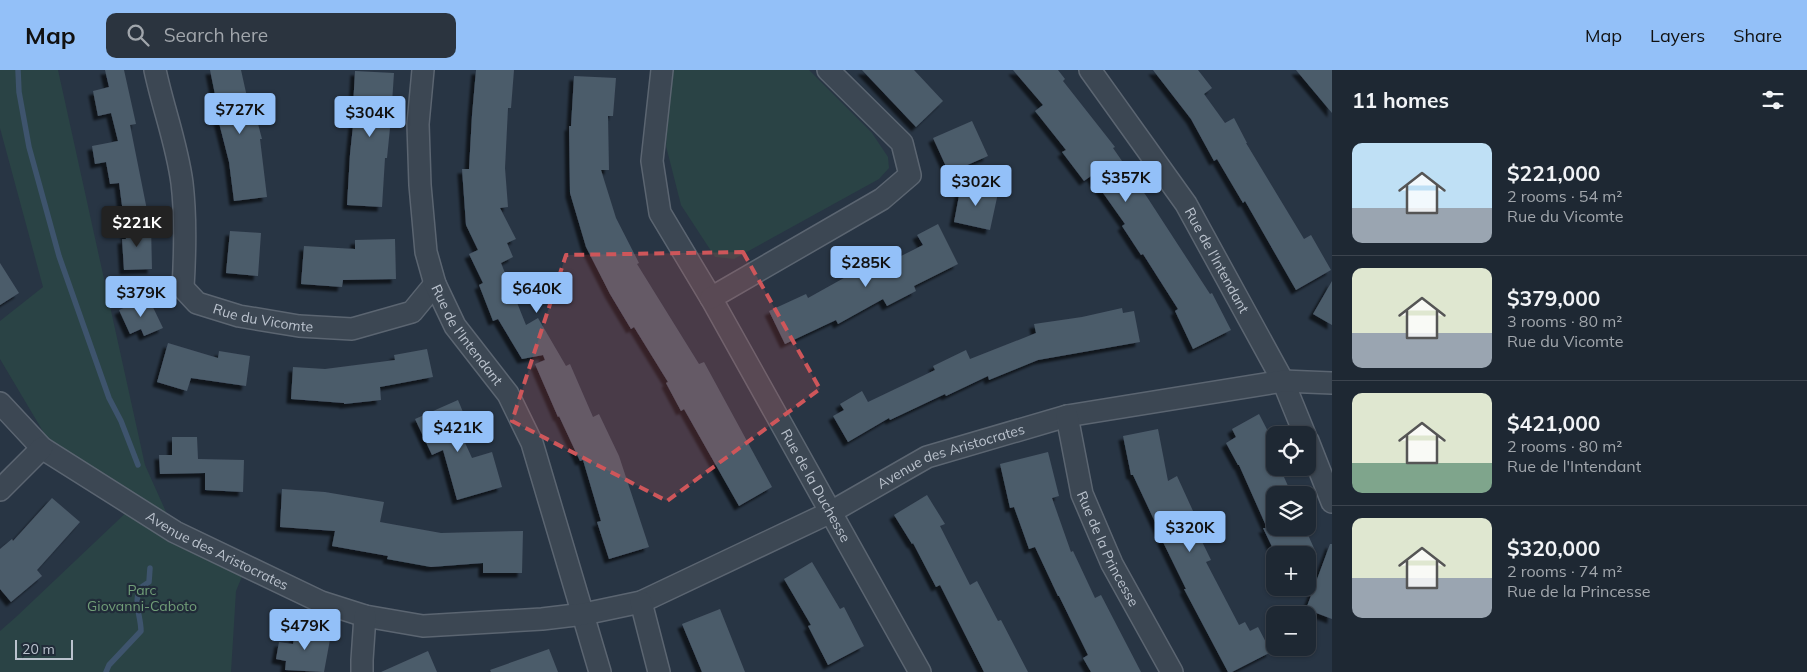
<!DOCTYPE html>
<html lang="en">
<head>
<meta charset="utf-8">
<style>
	:root { --surface:#1e2833; --page:#2b343f; --text:#f1f3f6; --muted:#a1a6ac; --line:#3c444e; --accent:#93c0f8 }
	body { margin:0; font-family:Mulish,sans-serif; background:var(--page); color:var(--text); height:100vh; display:flex; flex-direction:column; font-size:19px; white-space:nowrap }
	* { box-sizing:border-box; margin:0 }
	p { font-size:16px; color:var(--muted) }
	.icon { flex:none; width:28px; height:28px; fill:none; stroke:currentColor; stroke-width:2; stroke-linecap:round; stroke-linejoin:round }
	.map { position:relative; flex:1; overflow:hidden }
	.sheet { display:flex; flex-direction:column; background:var(--surface); width:475px }
	.sheet>* { flex:none }
	.fabs { position:absolute; left:1266px; top:356px; display:grid; gap:10px }
	.fabs a { display:grid; place-items:center; width:50px; height:50px; border-radius:10px; background:var(--surface); box-shadow:0 1px 4px #0004,0 0 0 1px var(--line); font-size:25px }
	.scale { position:absolute; left:15px; bottom:12px; width:58px; box-sizing:border-box; padding-left:5px; border:2px solid #bac2cd; border-top:0; font-size:14px; line-height:18px; white-space:nowrap; color:#bac2cd; -webkit-text-stroke:4px #212c39; paint-order:stroke }
	.price { position:absolute; translate:-50% -42px; padding:0 11px; border-radius:5px; background:var(--accent); color:#111; font-size:16px; line-height:32px; filter:drop-shadow(0 1px 2px #0008) }
	.price::after { content:''; position:absolute; left:50%; top:30px; width:15px; height:11px; margin-left:-8px; background:inherit; clip-path:polygon(0 0,100% 0,50% 100%) }
	.price.active { background:#222; color:#fff }
	ul { padding:0; list-style:none }
	li { display:flex; align-items:center; gap:15px; height:125px; padding:0 20px }
	li+li { border-top:1px solid var(--line) }
	li span { display:grid; place-items:center; flex:none; width:140px; height:100px; border-radius:10px; color:#555 }
	li>.icon { margin-inline-start:auto }
	span .icon { width:60px; height:60px; fill:#fffc; stroke-width:1 }
	li b { font-size:21px }
	h2 { display:flex; justify-content:space-between; align-items:center; height:60px; padding:0 20px; font-size:21px }
	header { display:flex; align-items:center; gap:30px; box-sizing:border-box; height:70px; padding:0 25px; background:var(--accent); color:#111 }
	header strong { font-size:24px }
	nav { display:flex; gap:28px; margin-inline-start:auto; font-size:18px }
	.search { width:350px; height:45px; background:var(--page); display:flex; align-items:center; gap:12px; box-sizing:border-box; padding:0 18px; border-radius:10px; color:var(--muted); font-size:19px }
	main { display:flex; flex:1; min-height:0 }
	.map>svg:first-child { display:block }
	.green { fill:#2a4345 }
	.lines { fill:none; stroke-linecap:round; stroke-linejoin:round }
	.stream { stroke:#3e546d; stroke-width:5.5 }
	.building { fill:#4c5b6a; filter:url(#shadow) }
	.minor-casing { stroke:#5b6571; stroke-width:24 }
	.minor { stroke:#3c4753; stroke-width:21 }
	.marked { fill:#ce565a; fill-opacity:0.2; stroke:#ce565a; stroke-width:4; stroke-dasharray:10 6; stroke-linejoin:round }
	.labels { text-anchor:middle; dominant-baseline:central; stroke-width:4.5; stroke-linejoin:round; paint-order:stroke }
	.street-label { font-size:14px; fill:#bac2cd; stroke:#212c39 }
	.park-label { font-size:14px; fill:#719e78; stroke:#212c39 }
</style>
</head>
<body>
<header>
<strong>Map</strong>
<div class="search"><svg class="icon" aria-label="search" viewBox="0 0 24 24"><circle cx="10" cy="10" r="6"/><path d="M15 15l6 6"/></svg>Search here</div>
<nav><a>Map</a><a>Layers</a><a>Share</a></nav>
</header>
<main>
<div class="map">
<svg width="1332" height="602" viewBox="0 0 1332 602">
	<defs>
		<filter id="shadow"><feDropShadow dx="-4.5" dy="4.5" stdDeviation="1" flood-color="#0009"/></filter>
	</defs>
	<rect width="100%" height="100%" fill="#283544"/>
	<path class="green" d="M 0,0 L 58,0 L 145,395 L 175,462 L 246,497 L 236,521 L 231,602 L 0,602 L 0,561 L 16,547 L 132,437 L 60,390 L 0,289 L 0,251 L 43,217 L 0,58 Z
		M 671,0 L 809,0 L 872,63 L 888,87 L 889,98 L 879,109 L 734,189 L 715,187 L 681,135 L 666,76 Z"/>
	<g class="lines">
		<path class="stream" d="M 18,0 L 19,22 L 29,77 L 59,186 L 109,328 L 121,351 L 138,395
			M 106,602 L 109,595 L 141,561 C 141,546 133,533 140,518 L 149,512 L 150,498"/>
	</g>
	<path class="building" d="M 105,0 L 124,0 L 136,54 L 130,55 L 147,140 L 123,143 L 119,113 L 110,114 L 106,92 L 95,94 L 92,76 L 118,71 L 111,43 L 98,46 L 93,21 L 109,17 Z
		M 210,0 L 241,0 L 249,36 L 253,35 L 262,69 L 260,69 L 267,127 L 234,131 L 229,92 L 217,45 L 219,44 Z
		M 476,0 L 514,0 L 511,38 L 508,38 L 505,98 L 508,137 L 500,138 L 516,169 L 507,173 L 513,187 L 501,193 L 526,255 L 538,248 L 566,296 L 570,294 L 593,347 L 599,344 L 619,386 L 649,477 L 609,489 L 597,452 L 601,451 L 583,390 L 580,391 L 559,346 L 558,347 L 535,294 L 545,290 L 543,285 L 522,289 L 498,249 L 493,251 L 479,215 L 483,213 L 469,184 L 478,180 L 466,155 L 462,99 L 469,99 L 472,45 Z
		M 862,0 L 914,0 L 943,31 L 916,57 Z
		M 1013,0 L 1058,0 L 1065,9 L 1063,11 L 1115,77 L 1113,78 L 1147,127 L 1210,224 L 1212,223 L 1231,260 L 1193,279 L 1175,241 L 1178,239 L 1143,184 L 1141,185 L 1122,156 L 1125,154 L 1091,106 L 1084,111 L 1062,82 L 1066,80 L 1035,41 L 1043,35 Z
		M 1153,0 L 1198,0 L 1212,18 L 1204,24 L 1225,53 L 1234,48 L 1247,73 L 1246,73 L 1304,169 L 1311,165 L 1331,200 L 1296,220 L 1245,131 L 1243,133 L 1217,89 L 1214,91 L 1191,49 Z
		M 1296,0 L 1332,0 L 1332,43 Z
		M 355,1 L 394,3 L 391,48 L 387,88 L 385,88 L 382,137 L 347,135 L 350,84 L 355,37 L 353,37 Z
		M 574,6 L 616,8 L 613,46 L 608,46 L 609,100 L 601,100 L 616,148 L 639,193 L 637,194 L 699,294 L 704,292 L 772,417 L 739,436 L 684,339 L 681,341 L 666,313 L 668,312 L 634,257 L 631,259 L 610,224 L 586,177 L 570,123 L 569,56 L 571,56 Z
		M 972,51 L 988,86 L 949,103 L 933,68 Z
		M 961,115 L 998,123 L 990,160 L 954,152 Z
		M 124,154 L 151,156 L 152,199 L 124,200 L 122,169 L 126,169 Z
		M 938,154 L 958,194 L 914,216 L 916,221 L 887,236 L 883,229 L 838,254 L 836,250 L 785,274 L 769,241 L 806,224 L 808,228 L 860,199 L 859,198 L 877,189 L 881,196 L 923,175 L 917,165 Z
		M 230,161 L 261,163 L 258,206 L 226,203 Z
		M 395,169 L 396,209 L 343,210 L 342,217 L 301,214 L 304,176 L 355,179 L 355,170 Z
		M 0,193 L 19,223 L 0,235 Z
		M 1332,211 L 1332,255 L 1313,244 Z
		M 148,227 L 163,258 L 144,266 L 141,259 L 130,264 L 119,240 Z
		M 1122,238 L 1123,243 L 1134,241 L 1140,272 L 1038,290 L 989,310 L 988,306 L 946,326 L 945,324 L 890,350 L 889,348 L 848,372 L 833,346 L 844,340 L 840,334 L 862,321 L 868,332 L 935,300 L 933,296 L 966,280 L 970,289 L 1036,263 L 1034,254 L 1082,247 Z
		M 168,273 L 218,288 L 219,281 L 250,286 L 246,316 L 191,308 L 187,321 L 157,312 Z
		M 427,279 L 433,307 L 380,317 L 381,330 L 344,334 L 344,333 L 291,329 L 293,297 L 325,299 L 395,290 L 394,285 Z
		M 458,330 L 465,347 L 455,351 L 472,388 L 492,382 L 502,417 L 457,430 L 443,380 L 432,385 L 415,349 Z
		M 1259,344 L 1275,375 L 1275,398 L 1280,398 L 1292,425 L 1275,425 L 1275,458 L 1305,458 L 1317,485 L 1276,485 L 1263,458 L 1267,458 L 1239,395 L 1238,395 L 1226,373 L 1236,367 L 1232,359 Z
		M 1158,359 L 1168,411 L 1177,406 L 1193,441 L 1188,443 L 1211,490 L 1206,492 L 1239,555 L 1245,552 L 1250,561 L 1258,557 L 1271,582 L 1232,602 L 1228,602 L 1184,519 L 1186,519 L 1162,470 L 1163,469 L 1133,405 L 1131,405 L 1123,366 Z
		M 172,367 L 197,367 L 198,389 L 244,390 L 243,422 L 205,420 L 205,403 L 160,404 L 159,385 L 172,385 Z
		M 1048,382 L 1059,426 L 1052,428 L 1071,482 L 1073,481 L 1095,528 L 1101,525 L 1141,602 L 1091,602 L 1083,588 L 1088,585 L 1059,526 L 1058,526 L 1035,477 L 1029,479 L 1014,437 L 1010,438 L 1000,394 Z
		M 282,419 L 325,422 L 384,432 L 380,452 L 441,463 L 523,461 L 522,503 L 483,503 L 483,493 L 431,497 L 387,489 L 388,486 L 332,476 L 335,461 L 280,457 Z
		M 927,425 L 945,454 L 940,456 L 970,515 L 977,511 L 998,551 L 1001,550 L 1028,602 L 984,602 L 940,515 L 936,517 L 913,473 L 912,474 L 894,445 Z
		M 52,428 L 80,452 L 37,500 L 42,506 L 11,532 L 0,519 L 0,479 L 12,469 L 13,471 Z
		M 1330,474 L 1332,474 L 1332,549 L 1306,539 Z
		M 812,492 L 840,539 L 844,537 L 864,576 L 828,595 L 808,556 L 811,555 L 784,509 Z
		M 720,539 L 745,602 L 702,602 L 682,554 Z
		M 296,558 L 331,564 L 324,602 L 285,600 L 286,591 L 276,589 L 279,572 L 293,574 Z
		M 549,579 L 558,602 L 491,602 L 490,600 Z
		M 428,581 L 437,602 L 381,602 Z"/>
	<g class="lines">
		<defs>
			<g id="minor">
				<path id="s1" d="M 155,0 C 163,38 177,74 182,113 C 186,146 185,184 183,218 L 197,233 L 239,246 L 299,256 L 352,259 L 412,242 L 435,214"/>
				<path id="s2" d="M 423,0 L 418,54 L 420,115 L 426,182 L 435,214 L 455,256 L 508,324 L 532,373 L 600,602"/>
				<path id="s3" d="M 662,0 L 652,91 L 660,143 L 711,228 L 920,602"/>
				<path id="s4" d="M 1090,0 L 1186,134 L 1283,311 L 1305,365"/>
				<path d="M 711,228 L 882,129 L 910,105 L 902,73 L 828,0"/>
				<path id="s5" d="M 0,333 L 42,378 L 175,462 L 321,532 L 365,546 L 423,556 L 542,549 L 584,544 L 641,532 L 831,442 L 927,387 L 1067,346 L 1283,311 L 1332,313"/>
				<path id="s6" d="M 1067,346 L 1082,424 L 1112,494 L 1172,602"/>
				<path d="M 1308,371 L 1332,432"/>
				<path d="M 0,420 L 42,378"/>
				<path d="M 641,532 L 659,602"/>
				<path d="M 362,602 L 362,590 L 365,546"/>
			</g>
		</defs>
		<use href="#minor" class="minor-casing"/>
		<use href="#minor" class="minor"/>
	</g>
	<path class="marked" d="M 743,182 L 820,319 L 667,431 L 512,351 L 566,185 Z"/>
	<g class="labels">
		<g class="street-label">
			<text stroke="none"><textPath href="#s4" startOffset="229">Rue de l'Intendant</textPath></text>
			<text stroke="none"><textPath href="#s1" startOffset="310">Rue du Vicomte</textPath></text>
			<text stroke="none"><textPath href="#s2" startOffset="276">Rue de l'Intendant</textPath></text>
			<text stroke="none"><textPath href="#s5" startOffset="1049">Avenue des Aristocrates</textPath></text>
			<text stroke="none"><textPath href="#s3" startOffset="458">Rue de la Duchesse</textPath></text>
			<text stroke="none"><textPath href="#s6" startOffset="140">Rue de la Princesse</textPath></text>
			<text stroke="none"><textPath href="#s5" startOffset="265">Avenue des Aristocrates</textPath></text>
		</g>
		<g class="park-label">
			<text x="142" y="520">Parc<tspan x="142" dy="16">Giovanni-Caboto</tspan></text>
		</g>
	</g>
</svg>
<div class="fabs">
<a><svg class="icon" aria-label="locate" viewBox="0 0 24 24"><circle cx="12" cy="12" r="6"/><path d="M12 2v4M12 18v4M2 12h4M18 12h4"/></svg></a>
<a><svg class="icon" aria-label="layers" viewBox="0 0 24 24"><path d="M12 4l9 5-9 5-9-5zM3 14l9 5 9-5"/></svg></a>
<a>+</a>
<a>−</a>
</div>
<div class="scale">20 m</div>
<b class="price" style="left:240px;top:65px">$727K</b>
<b class="price" style="left:370px;top:68px">$304K</b>
<b class="price" style="left:1126px;top:133px">$357K</b>
<b class="price" style="left:976px;top:137px">$302K</b>
<b class="price active" style="left:137px;top:178px">$221K</b>
<b class="price" style="left:866px;top:218px">$285K</b>
<b class="price" style="left:537px;top:244px">$640K</b>
<b class="price" style="left:141px;top:248px">$379K</b>
<b class="price" style="left:458px;top:383px">$421K</b>
<b class="price" style="left:1190px;top:483px">$320K</b>
<b class="price" style="left:305px;top:581px">$479K</b>
</div>
<section class="sheet">
<h2>11 homes<svg class="icon" aria-label="filters" viewBox="0 0 24 24"><path d="M4 7h16M4 17h16"/><circle cx="9" cy="7" r="2"/><circle cx="15" cy="17" r="2"/></svg></h2>
<ul>
<li><span style="background:linear-gradient(#bfe0f5 65%,#9aa5b1 0)"><svg class="icon" aria-label="home" viewBox="0 0 24 24"><path d="M3 11l9-7 9 7M6 9v11h12V9"/></svg></span><div><b>$221,000</b><p>2 rooms · 54 m²</p><p>Rue du Vicomte</p></div></li>
<li><span style="background:linear-gradient(#dfe7d0 65%,#9aa5b1 0)"><svg class="icon" aria-label="home" viewBox="0 0 24 24"><path d="M3 11l9-7 9 7M6 9v11h12V9"/></svg></span><div><b>$379,000</b><p>3 rooms · 80 m²</p><p>Rue du Vicomte</p></div></li>
<li><span style="background:linear-gradient(#dfe7d0 70%,#7fa58c 0)"><svg class="icon" aria-label="home" viewBox="0 0 24 24"><path d="M3 11l9-7 9 7M6 9v11h12V9"/></svg></span><div><b>$421,000</b><p>2 rooms · 80 m²</p><p>Rue de l'Intendant</p></div></li>
<li><span style="background:linear-gradient(#dfe7d0 60%,#9aa5b1 0)"><svg class="icon" aria-label="home" viewBox="0 0 24 24"><path d="M3 11l9-7 9 7M6 9v11h12V9"/></svg></span><div><b>$320,000</b><p>2 rooms · 74 m²</p><p>Rue de la Princesse</p></div></li>
</ul>
</section>
</main>
</body>
</html>
